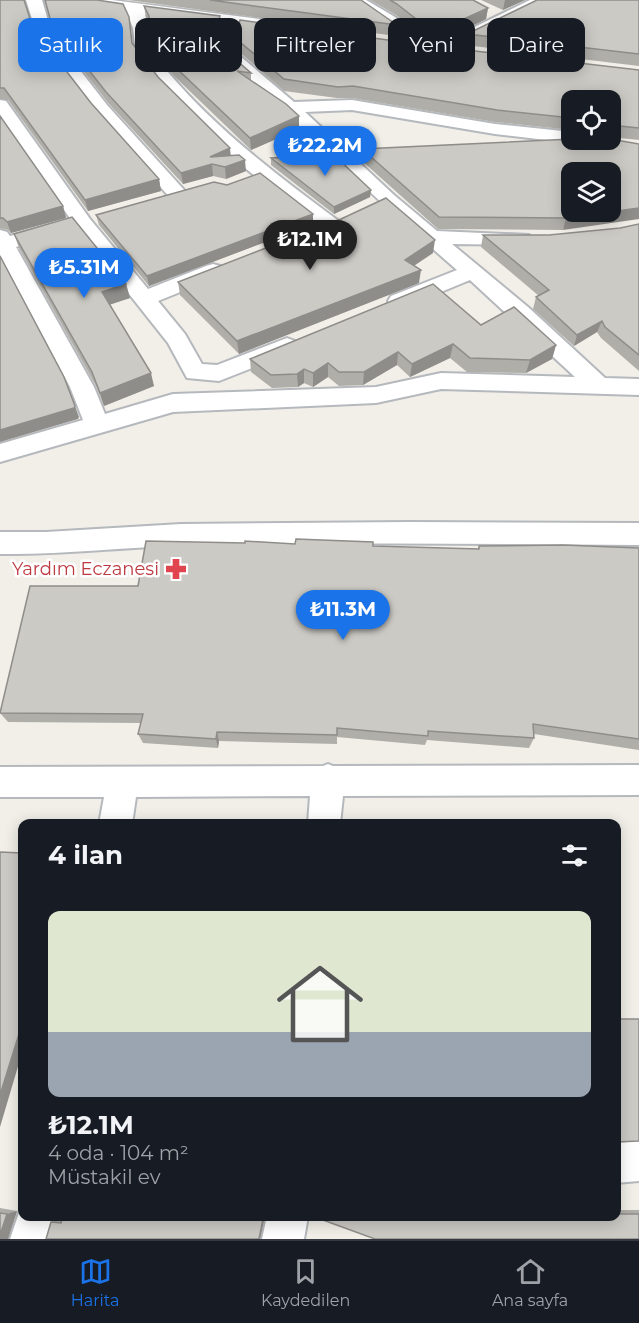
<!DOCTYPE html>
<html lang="tr">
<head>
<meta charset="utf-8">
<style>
	:root { --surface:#171b24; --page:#242831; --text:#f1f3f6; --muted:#9ea1a6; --line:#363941; --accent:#1a73e8 }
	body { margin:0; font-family:Montserrat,sans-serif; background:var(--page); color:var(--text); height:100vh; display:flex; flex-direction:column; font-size:22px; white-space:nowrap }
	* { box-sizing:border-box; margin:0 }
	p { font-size:20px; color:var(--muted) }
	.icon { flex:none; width:33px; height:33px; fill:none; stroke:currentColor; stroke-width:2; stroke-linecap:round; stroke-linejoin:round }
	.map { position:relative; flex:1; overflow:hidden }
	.drawer { position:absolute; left:18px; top:819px; width:603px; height:402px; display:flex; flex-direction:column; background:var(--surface); border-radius:12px; box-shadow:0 3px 15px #0003 }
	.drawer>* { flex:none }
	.banner { position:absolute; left:18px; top:18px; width:603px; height:54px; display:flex; gap:12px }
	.fabs { position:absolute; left:561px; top:90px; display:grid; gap:12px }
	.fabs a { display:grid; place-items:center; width:60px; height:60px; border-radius:12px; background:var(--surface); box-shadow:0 3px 15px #0003; font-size:30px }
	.price { position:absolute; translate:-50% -51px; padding:0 14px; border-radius:21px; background:var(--accent); color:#fff; font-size:20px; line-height:39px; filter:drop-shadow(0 2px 3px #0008) }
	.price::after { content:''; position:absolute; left:50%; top:36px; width:18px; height:14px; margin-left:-9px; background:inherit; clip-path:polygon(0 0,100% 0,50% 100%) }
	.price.selected { background:#222; color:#fff }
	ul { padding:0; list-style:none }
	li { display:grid; align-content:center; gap:12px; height:318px; padding:0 30px }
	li+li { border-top:2px solid var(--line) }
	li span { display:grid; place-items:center; height:186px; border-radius:12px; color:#555 }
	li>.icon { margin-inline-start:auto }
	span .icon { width:108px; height:108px; fill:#fffc; stroke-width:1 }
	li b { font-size:26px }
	h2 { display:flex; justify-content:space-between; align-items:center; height:72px; padding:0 30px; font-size:26px }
	.pill { padding:0 21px; border-radius:12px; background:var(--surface); box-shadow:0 3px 15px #0003; font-size:21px; line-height:54px }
	.pill.selected { background:var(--accent); color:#fff }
	.tab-bar { display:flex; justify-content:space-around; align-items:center; height:84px; border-top:2px solid var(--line); background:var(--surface); font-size:16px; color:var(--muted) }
	.tab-bar a { display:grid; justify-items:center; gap:3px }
	.tab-bar .selected { color:var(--accent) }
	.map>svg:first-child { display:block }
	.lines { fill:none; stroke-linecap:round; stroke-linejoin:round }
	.minor-casing { stroke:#b5b8bc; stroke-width:4 }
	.tertiary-casing { stroke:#b5b8bc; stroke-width:3 }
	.minor { fill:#fff; fill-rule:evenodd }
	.tertiary { fill:#fff; fill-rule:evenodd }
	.wall { fill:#afaea9 }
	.shaded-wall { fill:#8f8d8a }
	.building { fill:#cccac5; stroke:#8f8d8a; stroke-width:1.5; fill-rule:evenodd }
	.labels { text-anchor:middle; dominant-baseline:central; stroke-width:5; stroke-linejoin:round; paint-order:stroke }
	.health-label { font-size:18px; fill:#be3a42; stroke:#fff; text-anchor:end }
</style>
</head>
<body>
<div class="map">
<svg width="639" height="1239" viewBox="0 0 639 1239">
	<rect width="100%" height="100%" fill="#f1efe8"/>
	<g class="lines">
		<defs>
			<path id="minor" d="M 26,0 L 42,0 L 52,34 L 107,105 L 186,192 L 189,196 L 186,200 L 172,200 L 95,113 L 38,38 Z
				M 347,0 L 366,0 L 395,17 L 433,47 L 530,0 L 550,0 L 547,3 L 439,55 L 432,52 L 420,52 L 383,23 Z
				M 133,4 C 154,9 145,43 155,56 C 206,122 274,173 340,222 L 343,226 L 340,230 L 326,230 L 267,186 L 227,153 L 161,87 L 136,53 L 133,28 L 125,9 Z
				M 233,16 L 241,21 L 233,50 L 294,102 L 352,100 L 495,124 L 572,132 L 572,140 L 580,140 L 572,143 L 495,134 L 352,110 L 305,112 L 394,195 L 437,231 L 529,235 L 532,239 L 529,243 L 522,245 L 452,244 L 528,307 L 605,378 L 639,379 L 639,395 L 441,389 L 376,403 L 173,412 L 0,462 L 0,444 L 83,420 L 70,387 L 0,255 L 0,230 L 7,232 L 10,236 L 54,224 L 61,226 L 64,230 L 61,234 L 16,247 L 94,387 L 105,414 L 173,394 L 376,387 L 441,373 L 575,377 L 470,280 L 407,306 L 399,308 L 391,306 L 388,301 L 391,296 L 457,270 C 376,200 300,124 218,54 L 216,51 L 225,21 Z
				M 0,100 L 6,101 L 90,219 L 148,289 L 206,266 L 213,264 L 220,266 L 224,271 L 220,276 L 158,301 L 185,334 L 202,364 L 217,365 L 287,338 L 295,341 L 298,346 L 295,351 L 219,381 L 187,378 L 168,343 L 76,227 L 0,118 Z
				M 410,522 L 639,523 L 639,545 C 486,544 334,542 181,546 C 121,547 61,555 0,554 L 0,532 L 46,532 L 181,524 Z
				M 328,764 L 333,766 L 639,765 L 639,795 L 343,796 L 340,824 L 308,824 L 310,796 L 136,797 L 132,824 L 99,824 L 104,797 L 0,797 L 0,767 L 323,766 Z
				M 639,1141 L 639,1181 L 616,1183 L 616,1143 Z
				M 22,1204 L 22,1216 L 58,1216 L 52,1239 L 10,1239 Z
				M 267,1216 L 308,1216 L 304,1239 L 262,1239 Z"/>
			<path id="tertiary" d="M 62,0 L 112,0 L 283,22 L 290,24 L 292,28 L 290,32 L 283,34 L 71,5 L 65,4 Z"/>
		</defs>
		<use href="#minor" class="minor-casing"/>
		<use href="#tertiary" class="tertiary-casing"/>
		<use href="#minor" class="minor"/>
		<use href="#tertiary" class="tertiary"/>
	</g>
	<path class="wall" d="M 0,0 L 33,28 L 91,103 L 159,179 L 161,191 L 88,211 L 8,100 L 0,99 Z
		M 44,0 L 97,0 L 133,44 L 158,77 L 246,171 L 226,179 L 213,176 L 183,184 L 109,104 L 54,33 Z
		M 128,0 L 361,0 L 397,25 L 396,36 Z
		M 370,0 L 473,0 L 488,8 L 486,19 L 439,42 L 428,40 L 396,15 Z
		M 481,0 L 525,0 L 503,10 Z
		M 639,0 L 639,66 L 465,45 L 467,34 Z
		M 144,6 L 221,28 L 217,43 L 251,73 L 251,81 L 299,116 L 299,129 L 251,150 L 175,77 L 154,52 L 151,27 L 146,18 Z
		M 235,38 L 440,47 L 639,70 L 639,140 L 610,137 L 610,100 L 572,100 L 572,130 L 495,122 L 352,98 L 337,98 L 284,91 L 236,49 Z
		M 0,116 L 63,206 L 66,218 L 11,233 L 8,230 L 0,228 Z
		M 572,134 L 610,139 L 563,230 L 438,229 L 362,161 L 362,149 L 570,140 Z
		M 271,158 L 371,190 L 370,197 L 334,214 L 271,165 Z
		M 96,215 L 313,224 L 149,286 L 99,225 Z
		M 639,224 L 639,371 L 601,338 L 597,332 L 574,346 L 533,309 L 536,297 L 539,296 L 481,247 L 483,235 L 549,235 L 620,228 Z
		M 14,234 L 126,284 L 130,298 L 110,304 L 154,386 L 104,406 L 96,386 L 19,248 Z
		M 433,253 L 414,266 L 419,283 L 239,354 L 180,295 L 178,282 Z
		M 481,325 L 556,345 L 552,359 L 526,373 L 467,372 L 450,358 L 410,377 L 397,365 L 363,385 L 339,386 L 328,377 L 313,387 L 304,383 L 298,387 L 272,388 L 251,372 L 250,359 Z
		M 295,544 L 478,549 L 479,546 L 639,548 L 639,750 L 534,734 L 534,738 L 529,748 L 427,740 L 425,745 L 337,737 L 337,744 L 219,741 L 218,748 L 143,743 L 138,734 L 141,723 L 8,722 L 0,713 L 138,586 Z
		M 0,1208 L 17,1211 L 8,1239 L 0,1239 Z
		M 616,1210 L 639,1210 L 639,1239 L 616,1216 Z
		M 60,1218 L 62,1218 L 264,1219 L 260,1239 L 46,1239 L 51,1222 Z"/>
	<path class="shaded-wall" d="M 505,0 L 525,0 L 503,10 Z
		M 488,8 L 486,19 L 439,42 L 440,30 Z
		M 220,16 L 221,28 L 214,52 L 213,40 Z
		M 299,116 L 299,129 L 251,150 L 250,138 Z
		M 230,148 L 231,159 L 212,164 L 213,176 L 183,184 L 181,173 L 210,157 Z
		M 245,160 L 246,171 L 226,179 L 225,167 Z
		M 159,179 L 161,191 L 88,211 L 85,200 Z
		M 371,190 L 370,197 L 334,214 L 334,207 Z
		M 63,206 L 66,218 L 11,233 L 7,222 Z
		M 639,208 L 639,219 L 563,230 L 566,218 Z
		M 313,214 L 313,224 L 149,286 L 147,276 Z
		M 435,240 L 433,253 L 404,272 L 405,260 Z
		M 421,270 L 419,283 L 239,354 L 237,341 Z
		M 126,284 L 130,298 L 106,306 L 102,292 Z
		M 602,321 L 597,332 L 574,346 L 577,335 Z
		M 453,344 L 450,358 L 410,377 L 412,364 Z
		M 556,345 L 552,359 L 526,373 L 530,360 Z
		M 398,352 L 397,365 L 363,385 L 364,372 Z
		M 328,363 L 328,377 L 313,387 L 313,373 Z
		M 304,369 L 304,383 L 298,387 L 297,374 Z
		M 151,373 L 154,386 L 104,406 L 100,393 Z
		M 75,406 L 79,417 L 78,419 L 0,442 L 0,430 Z
		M 217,732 L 219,741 L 218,748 L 216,739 Z
		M 19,1034 L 22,1035 L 22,1053 L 0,1127 L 0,1095 Z
		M 17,1211 L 8,1239 L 0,1239 L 0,1235 L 7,1214 Z
		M 265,1216 L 260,1239 L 259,1239 L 263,1219 Z"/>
	<path class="building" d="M 0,0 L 24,0 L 33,28 L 91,103 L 159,179 L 85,200 L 4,88 L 0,88 Z
		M 45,0 L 97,0 L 123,4 L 129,17 L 132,43 L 158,77 L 230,148 L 210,157 L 239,155 L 245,160 L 225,167 L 212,164 L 181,173 L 106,92 L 51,22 Z
		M 210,0 L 361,0 L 397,25 Z
		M 390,0 L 473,0 L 488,8 L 440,30 L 429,29 L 397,4 Z
		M 537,0 L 639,0 L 639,54 L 467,34 Z
		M 144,6 L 220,16 L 213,40 L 251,73 L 237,71 L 286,104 L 299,116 L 250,138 L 173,65 L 152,40 L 149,16 Z
		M 240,20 L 440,47 L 639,70 L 639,128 L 610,125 L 610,100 L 572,100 L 572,118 L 497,110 L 353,86 L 338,87 L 284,79 L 235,38 Z
		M 0,116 L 63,206 L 7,222 L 3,218 L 0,218 Z
		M 572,139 L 610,139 L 639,144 L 639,208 L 566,218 L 439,217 L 362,149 ZM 572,172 L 610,172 L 610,212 L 572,212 Z
		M 334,155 L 371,190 L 334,207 L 271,158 Z
		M 260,173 L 313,214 L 147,276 L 96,215 L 214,182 L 227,185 Z
		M 386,198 L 435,240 L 405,260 L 421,270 L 237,341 L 178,282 L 341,219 Z
		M 72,217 L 126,284 L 102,292 L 151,373 L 100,393 L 92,372 L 14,234 Z
		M 639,224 L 639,355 L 605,327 L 602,321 L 577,335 L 536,297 L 549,290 L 483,235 L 549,235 L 620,228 Z
		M 0,256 L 64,377 L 75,406 L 74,408 L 0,430 Z
		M 433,284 L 481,325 L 514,307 L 556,345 L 530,360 L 470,358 L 453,344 L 412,364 L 398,352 L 364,372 L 339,372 L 328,363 L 313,373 L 304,369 L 297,374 L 271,375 L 250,359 Z
		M 296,539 L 373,542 L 373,546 L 479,549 L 479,546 L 563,545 L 639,548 L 639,739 L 533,724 L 534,738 L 428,731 L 428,736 L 337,728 L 337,735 L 217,732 L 216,739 L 138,734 L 143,714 L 0,713 L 30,586 L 138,586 L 146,541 L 245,543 L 245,541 L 295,544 Z
		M 0,852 L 22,853 L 22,1035 L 19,1034 L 0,1095 Z
		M 616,1019 L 639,1019 L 639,1141 L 616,1142 Z
		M 0,1213 L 7,1214 L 0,1235 Z
		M 616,1214 L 639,1214 L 639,1239 L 375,1239 L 312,1216 L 616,1216 Z
		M 63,1216 L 270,1216 L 270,1217 L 263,1219 L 259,1239 L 46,1239 L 51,1222 L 61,1223 Z"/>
	<defs>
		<symbol id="pharmacy-bare" viewBox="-9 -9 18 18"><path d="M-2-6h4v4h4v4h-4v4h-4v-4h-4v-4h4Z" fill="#e0444e" stroke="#fff" stroke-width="2.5" paint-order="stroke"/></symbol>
	</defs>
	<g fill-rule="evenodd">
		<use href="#pharmacy-bare" x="161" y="554" width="30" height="30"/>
	</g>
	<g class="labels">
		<g class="health-label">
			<text x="159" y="569">Yardım Eczanesi</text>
		</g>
	</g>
</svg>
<div class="fabs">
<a><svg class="icon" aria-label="locate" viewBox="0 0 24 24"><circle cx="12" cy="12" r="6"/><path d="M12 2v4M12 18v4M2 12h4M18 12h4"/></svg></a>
<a><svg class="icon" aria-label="layers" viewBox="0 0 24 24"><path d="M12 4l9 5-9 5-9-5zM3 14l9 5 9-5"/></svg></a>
</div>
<b class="price" style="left:325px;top:177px">₺22.2M</b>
<b class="price selected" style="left:310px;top:271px">₺12.1M</b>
<b class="price" style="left:84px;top:299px">₺5.31M</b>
<b class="price" style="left:343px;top:641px">₺11.3M</b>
<div class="banner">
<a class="pill selected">Satılık</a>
<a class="pill">Kiralık</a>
<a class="pill">Filtreler</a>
<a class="pill">Yeni</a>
<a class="pill">Daire</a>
</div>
<section class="drawer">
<h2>4 ilan<svg class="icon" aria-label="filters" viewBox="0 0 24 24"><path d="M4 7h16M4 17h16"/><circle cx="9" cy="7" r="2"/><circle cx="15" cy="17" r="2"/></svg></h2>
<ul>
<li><span style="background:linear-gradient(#dfe7d0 65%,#9aa5b1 0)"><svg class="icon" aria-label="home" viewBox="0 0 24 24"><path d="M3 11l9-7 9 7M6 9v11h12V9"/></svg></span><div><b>₺12.1M</b><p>4 oda · 104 m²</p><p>Müstakil ev</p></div></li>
</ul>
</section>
</div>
<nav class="tab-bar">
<a class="selected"><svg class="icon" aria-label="map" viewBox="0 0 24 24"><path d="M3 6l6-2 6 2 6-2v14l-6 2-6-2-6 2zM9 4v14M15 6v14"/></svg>Harita</a>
<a><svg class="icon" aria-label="saved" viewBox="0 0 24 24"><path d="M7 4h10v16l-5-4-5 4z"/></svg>Kaydedilen</a>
<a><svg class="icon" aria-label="home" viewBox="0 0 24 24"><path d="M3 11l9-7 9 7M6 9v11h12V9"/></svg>Ana sayfa</a>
</nav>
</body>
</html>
